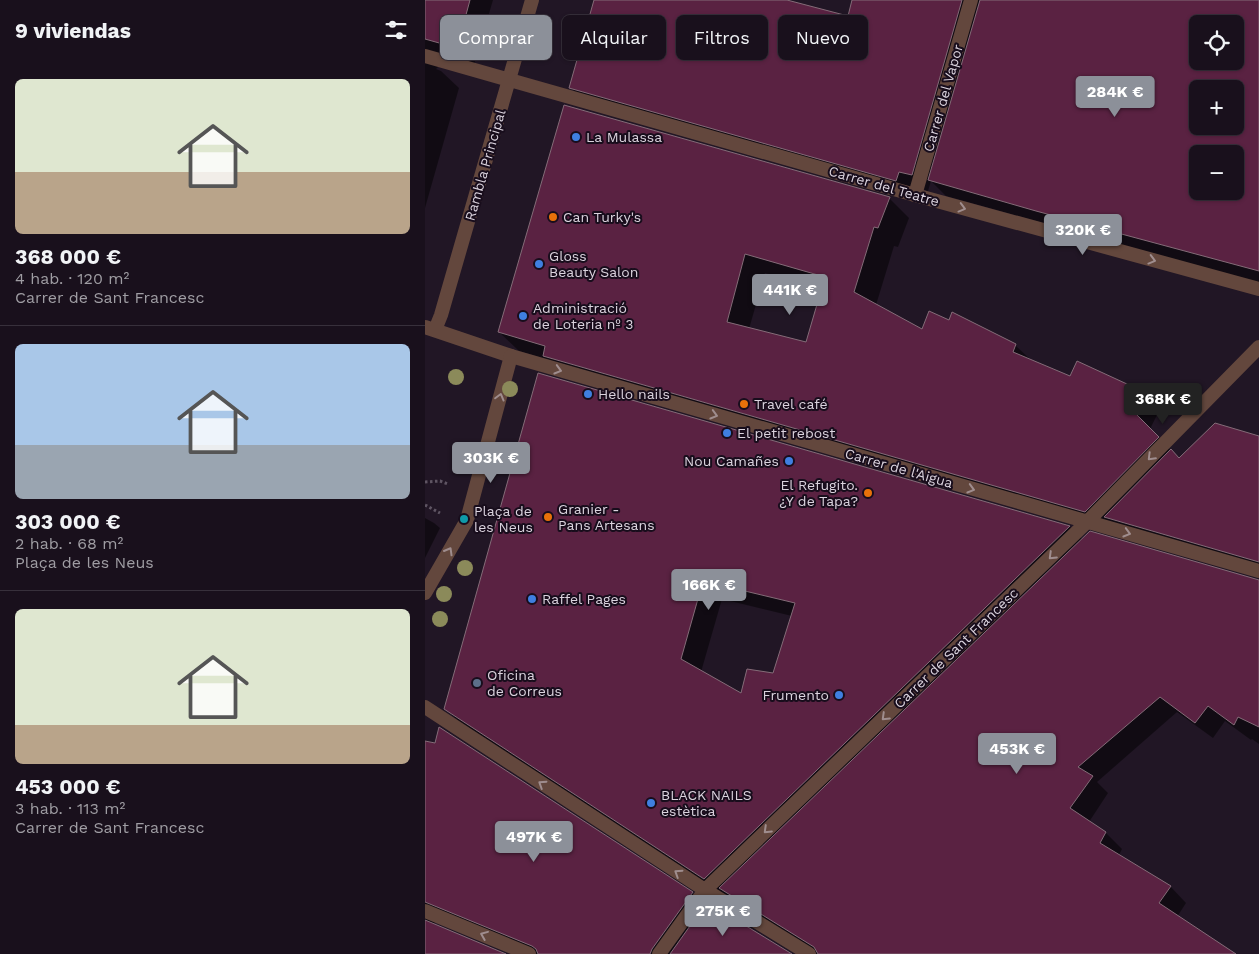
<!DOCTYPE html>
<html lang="es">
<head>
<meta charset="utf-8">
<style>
	:root { --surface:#19101c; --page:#221925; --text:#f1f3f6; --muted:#9f9da3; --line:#37303b; --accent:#8c9099 }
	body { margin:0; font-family:"Work Sans",sans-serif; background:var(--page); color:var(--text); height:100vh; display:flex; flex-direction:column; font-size:19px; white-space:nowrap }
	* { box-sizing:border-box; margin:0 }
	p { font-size:16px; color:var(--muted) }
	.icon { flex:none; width:28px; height:28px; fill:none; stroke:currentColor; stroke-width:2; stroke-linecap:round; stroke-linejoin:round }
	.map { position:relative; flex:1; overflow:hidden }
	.details { display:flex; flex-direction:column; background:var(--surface); width:425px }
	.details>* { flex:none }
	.top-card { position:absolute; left:15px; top:15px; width:475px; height:45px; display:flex; gap:10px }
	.controls { position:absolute; left:764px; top:15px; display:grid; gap:10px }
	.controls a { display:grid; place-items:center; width:55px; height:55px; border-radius:8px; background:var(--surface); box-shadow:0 1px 4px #0004,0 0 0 1px var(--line); font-size:25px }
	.price { position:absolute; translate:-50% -42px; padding:0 11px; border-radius:5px; background:var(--accent); color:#fff; font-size:16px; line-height:32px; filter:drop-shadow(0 1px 2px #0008) }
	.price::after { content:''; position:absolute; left:50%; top:30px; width:15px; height:11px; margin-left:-8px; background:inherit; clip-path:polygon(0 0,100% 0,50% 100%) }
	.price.on { background:#222; color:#fff }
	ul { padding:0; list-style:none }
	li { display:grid; align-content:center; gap:10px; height:265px; padding:0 15px }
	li+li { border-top:1px solid var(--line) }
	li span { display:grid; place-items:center; height:155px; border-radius:8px; color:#555 }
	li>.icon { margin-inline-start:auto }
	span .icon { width:90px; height:90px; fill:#fffc; stroke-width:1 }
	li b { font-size:21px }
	h2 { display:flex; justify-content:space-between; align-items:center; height:60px; padding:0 15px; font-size:21px }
	.pill { padding:0 18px; border-radius:8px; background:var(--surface); box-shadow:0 1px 4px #0004,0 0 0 1px var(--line); font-size:18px; line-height:45px }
	.pill.on { background:var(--accent); color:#fff }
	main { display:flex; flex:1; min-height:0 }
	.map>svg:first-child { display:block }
	.shadow { fill:#0007; fill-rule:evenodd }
	.building { fill:#5a2242; stroke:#846c78; fill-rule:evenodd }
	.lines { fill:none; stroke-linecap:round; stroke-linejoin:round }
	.path { stroke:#5f5563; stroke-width:3; stroke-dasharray:2.5 2.5; stroke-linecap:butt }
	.pedestrian { stroke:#63473d; stroke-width:14 }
	.minor { stroke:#63473d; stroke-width:14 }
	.tree { fill:#8b8a5a }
	.oneway { stroke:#9f8d8e }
	.shop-dot { fill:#3f7fe0; stroke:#180d1c; stroke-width:2 }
	.food-dot { fill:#e8710a; stroke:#180d1c; stroke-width:2 }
	.culture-dot { fill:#0f9aa8; stroke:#180d1c; stroke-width:2 }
	.service-dot { fill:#5c6f8a; stroke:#180d1c; stroke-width:2 }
	.labels { text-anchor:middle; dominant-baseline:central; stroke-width:4; stroke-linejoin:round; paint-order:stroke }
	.street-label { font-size:14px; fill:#dbd3de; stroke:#180d1c }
	.poi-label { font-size:14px; fill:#dbd3de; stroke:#180d1c; text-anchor:start }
</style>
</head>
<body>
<main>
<section class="details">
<h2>9 viviendas<svg class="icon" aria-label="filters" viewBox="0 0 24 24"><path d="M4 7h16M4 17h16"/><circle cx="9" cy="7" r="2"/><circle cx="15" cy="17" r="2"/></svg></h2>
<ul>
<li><span style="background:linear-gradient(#dfe7d0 60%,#b9a48a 0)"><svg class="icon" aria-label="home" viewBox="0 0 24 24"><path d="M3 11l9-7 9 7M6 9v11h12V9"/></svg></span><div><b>368 000 €</b><p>4 hab. · 120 m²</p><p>Carrer de Sant Francesc</p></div></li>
<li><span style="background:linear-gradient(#a9c7e8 65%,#9aa5b1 0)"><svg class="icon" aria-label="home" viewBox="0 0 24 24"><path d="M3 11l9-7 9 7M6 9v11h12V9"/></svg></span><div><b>303 000 €</b><p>2 hab. · 68 m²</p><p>Plaça de les Neus</p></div></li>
<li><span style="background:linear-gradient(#dfe7d0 75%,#b9a48a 0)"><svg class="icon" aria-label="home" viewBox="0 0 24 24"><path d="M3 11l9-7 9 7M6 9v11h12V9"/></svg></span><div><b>453 000 €</b><p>3 hab. · 113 m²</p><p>Carrer de Sant Francesc</p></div></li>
</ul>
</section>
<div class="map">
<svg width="834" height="954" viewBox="0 0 834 954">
	<rect width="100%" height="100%" fill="#211625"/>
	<path class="shadow" d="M 0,0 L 68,0 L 49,65 L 16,64 L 11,69 L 16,71 L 34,88 L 0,208 Z
		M 170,0 L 357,0 L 424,18 L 429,0 L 834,0 L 834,283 L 521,196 L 506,181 L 503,191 L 491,187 L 488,196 L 162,104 L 145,87 ZM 772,24 L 810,24 L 810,61 L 772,61 ZM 772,89 L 810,89 L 810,126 L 772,126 ZM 772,154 L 810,154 L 810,191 L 772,191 Z
		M 464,198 L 484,218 L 473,247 L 469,246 L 451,305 L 498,330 L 590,345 L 607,361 L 646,378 L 714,391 L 734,411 L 725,429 L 754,459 L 834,438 L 834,573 L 94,351 L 74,332 ZM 340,273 L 398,290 L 382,344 L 324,329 Z
		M 114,374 L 645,527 L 658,540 L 834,580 L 834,744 L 827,739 L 826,740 L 800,721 L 788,738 L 752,712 L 672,782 L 683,793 L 664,822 L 681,833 L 697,849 L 694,855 L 745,886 L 761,903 L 752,917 L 809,954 L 392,954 L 312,905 L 301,894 L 298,897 L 39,727 L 20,708 ZM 297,599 L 367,616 L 349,674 L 317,694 L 276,672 Z
		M 0,518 L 9,523 L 15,528 L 0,558 Z
		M 0,741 L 11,743 L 267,893 L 280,907 L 365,954 L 105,954 L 12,920 L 8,925 L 78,954 L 0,954 Z"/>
	<path class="building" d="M 0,0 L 45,0 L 32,48 L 0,39 Z
		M 169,0 L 362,0 L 423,16 L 427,0 L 537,0 L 487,175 L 474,172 L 471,181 L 144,88 Z
		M 555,0 L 834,0 L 834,271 L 611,211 L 503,180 ZM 772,24 L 810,24 L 810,61 L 772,61 ZM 772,89 L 810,89 L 810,126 L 772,126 ZM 772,154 L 810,154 L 810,191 L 772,191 Z
		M 139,105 L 465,197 L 453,228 L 449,227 L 429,292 L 497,329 L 504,311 L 524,320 L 527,312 L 591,344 L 588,352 L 645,376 L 652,361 L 715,390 L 706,409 L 734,437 L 660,512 L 118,356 L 120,346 L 73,332 ZM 320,254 L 400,277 L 381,342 L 302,322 Z
		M 113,373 L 645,526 L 279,879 L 19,709 ZM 278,581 L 370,603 L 348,673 L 322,669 L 316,693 L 256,659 Z
		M 790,423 L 834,436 L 834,562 L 679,517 L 746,449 L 754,458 Z
		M 665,531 L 834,580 L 834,727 L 813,717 L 809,725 L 783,706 L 770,723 L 735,697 L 653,767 L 668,776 L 645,808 L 681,832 L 675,843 L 746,886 L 734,903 L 811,954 L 393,954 L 389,947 L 294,888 Z
		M 14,727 L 268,892 L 227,949 L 225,954 L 113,954 L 111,949 L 107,946 L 0,902 L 0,741 L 10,743 Z
		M 282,902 L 367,954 L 245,954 Z
		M 0,920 L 81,954 L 0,954 Z"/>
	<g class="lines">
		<path class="path" d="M 0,482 L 15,481 L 23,484
			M 0,505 L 15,513"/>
		<path class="pedestrian" d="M 0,56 L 490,195
			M 0,327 L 86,356
			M 10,330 L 16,315 L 107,0"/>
		<path class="minor" d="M 546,0 L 490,195 L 834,289
			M 0,593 L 42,520 L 86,356 L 834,571
			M 0,707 L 280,890 L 384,954
			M 0,911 L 104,954
			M 234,954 L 280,890 L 662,522 L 834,347"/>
	</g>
	<g class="tree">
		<circle cx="31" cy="377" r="8"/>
		<circle cx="85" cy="389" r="8"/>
		<circle cx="40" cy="568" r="8"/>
		<circle cx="19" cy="594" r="8"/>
		<circle cx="15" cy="619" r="8"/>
	</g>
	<defs><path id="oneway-chevron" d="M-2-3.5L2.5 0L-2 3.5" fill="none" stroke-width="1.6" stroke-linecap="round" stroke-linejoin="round" transform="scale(1.25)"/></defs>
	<g class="oneway">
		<use href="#oneway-chevron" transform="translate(537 208) rotate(15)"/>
		<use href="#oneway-chevron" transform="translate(727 260) rotate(15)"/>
		<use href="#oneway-chevron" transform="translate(133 370) rotate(16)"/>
		<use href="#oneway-chevron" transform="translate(75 397) rotate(-75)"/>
		<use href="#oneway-chevron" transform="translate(289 415) rotate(16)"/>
		<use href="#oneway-chevron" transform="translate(726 457) rotate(135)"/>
		<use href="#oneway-chevron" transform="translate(546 489) rotate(16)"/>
		<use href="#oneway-chevron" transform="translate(702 533) rotate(16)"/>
		<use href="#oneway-chevron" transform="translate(24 551) rotate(-60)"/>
		<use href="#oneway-chevron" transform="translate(627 556) rotate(136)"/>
		<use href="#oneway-chevron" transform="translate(460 717) rotate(136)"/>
		<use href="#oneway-chevron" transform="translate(117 784) rotate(-147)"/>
		<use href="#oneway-chevron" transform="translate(342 830) rotate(136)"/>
		<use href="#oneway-chevron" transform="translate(253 873) rotate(-147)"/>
		<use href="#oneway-chevron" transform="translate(59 935) rotate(-158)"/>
	</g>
	<g class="shop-dot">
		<circle cx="151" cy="137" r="5"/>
		<circle cx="114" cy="264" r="5"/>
		<circle cx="98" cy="316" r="5"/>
		<circle cx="163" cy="394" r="5"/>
		<circle cx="302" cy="433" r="5"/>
		<circle cx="364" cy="461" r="5"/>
		<circle cx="107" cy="599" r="5"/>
		<circle cx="414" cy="695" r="5"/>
		<circle cx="226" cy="803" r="5"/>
	</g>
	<g class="food-dot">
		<circle cx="128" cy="217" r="5"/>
		<circle cx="319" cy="404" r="5"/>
		<circle cx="443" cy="493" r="5"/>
		<circle cx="123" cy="517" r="5"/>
	</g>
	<circle class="culture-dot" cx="39" cy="519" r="5"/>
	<circle class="service-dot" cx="52" cy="683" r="5"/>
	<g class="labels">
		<g class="street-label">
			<text transform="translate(518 98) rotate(-74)">Carrer del Vapor</text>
			<text transform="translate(60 165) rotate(-74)">Rambla Principal</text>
			<text transform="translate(459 186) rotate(16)">Carrer del Teatre</text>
			<text transform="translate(474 468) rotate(16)">Carrer de l'Aigua</text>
			<text transform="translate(531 648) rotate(-44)">Carrer de Sant Francesc</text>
		</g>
		<g class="poi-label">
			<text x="161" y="137">La Mulassa</text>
			<text x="138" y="217">Can Turky's</text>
			<text x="124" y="256">Gloss<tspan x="124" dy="16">Beauty Salon</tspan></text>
			<text x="108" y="308">Administració<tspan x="108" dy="16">de Loteria nº 3</tspan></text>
			<text x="173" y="394">Hello nails</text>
			<text x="329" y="404">Travel café</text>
			<text x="312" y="433">El petit rebost</text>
			<text x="354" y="461" text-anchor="end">Nou Camañes</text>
			<text x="433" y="485" text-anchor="end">El Refugito.<tspan x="433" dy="16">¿Y de Tapa?</tspan></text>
			<text x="133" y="509">Granier -<tspan x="133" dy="16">Pans Artesans</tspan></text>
			<text x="49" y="511">Plaça de<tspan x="49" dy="16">les Neus</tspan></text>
			<text x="117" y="599">Raffel Pages</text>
			<text x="62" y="675">Oficina<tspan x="62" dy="16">de Correus</tspan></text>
			<text x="404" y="695" text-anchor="end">Frumento</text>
			<text x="236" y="795">BLACK NAILS<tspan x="236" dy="16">estètica</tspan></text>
		</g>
	</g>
</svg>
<div class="controls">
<a><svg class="icon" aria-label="locate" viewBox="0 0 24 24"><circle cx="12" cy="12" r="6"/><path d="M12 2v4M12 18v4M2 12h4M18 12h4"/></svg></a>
<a>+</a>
<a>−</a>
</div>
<b class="price" style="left:690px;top:118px">284K €</b>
<b class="price" style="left:658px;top:256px">320K €</b>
<b class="price" style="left:365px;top:316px">441K €</b>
<b class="price on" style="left:738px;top:425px">368K €</b>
<b class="price" style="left:66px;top:484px">303K €</b>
<b class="price" style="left:284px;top:611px">166K €</b>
<b class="price" style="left:592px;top:775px">453K €</b>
<b class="price" style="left:109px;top:863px">497K €</b>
<b class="price" style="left:298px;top:937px">275K €</b>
<div class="top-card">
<a class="pill on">Comprar</a>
<a class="pill">Alquilar</a>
<a class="pill">Filtros</a>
<a class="pill">Nuevo</a>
</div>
</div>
</main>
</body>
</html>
